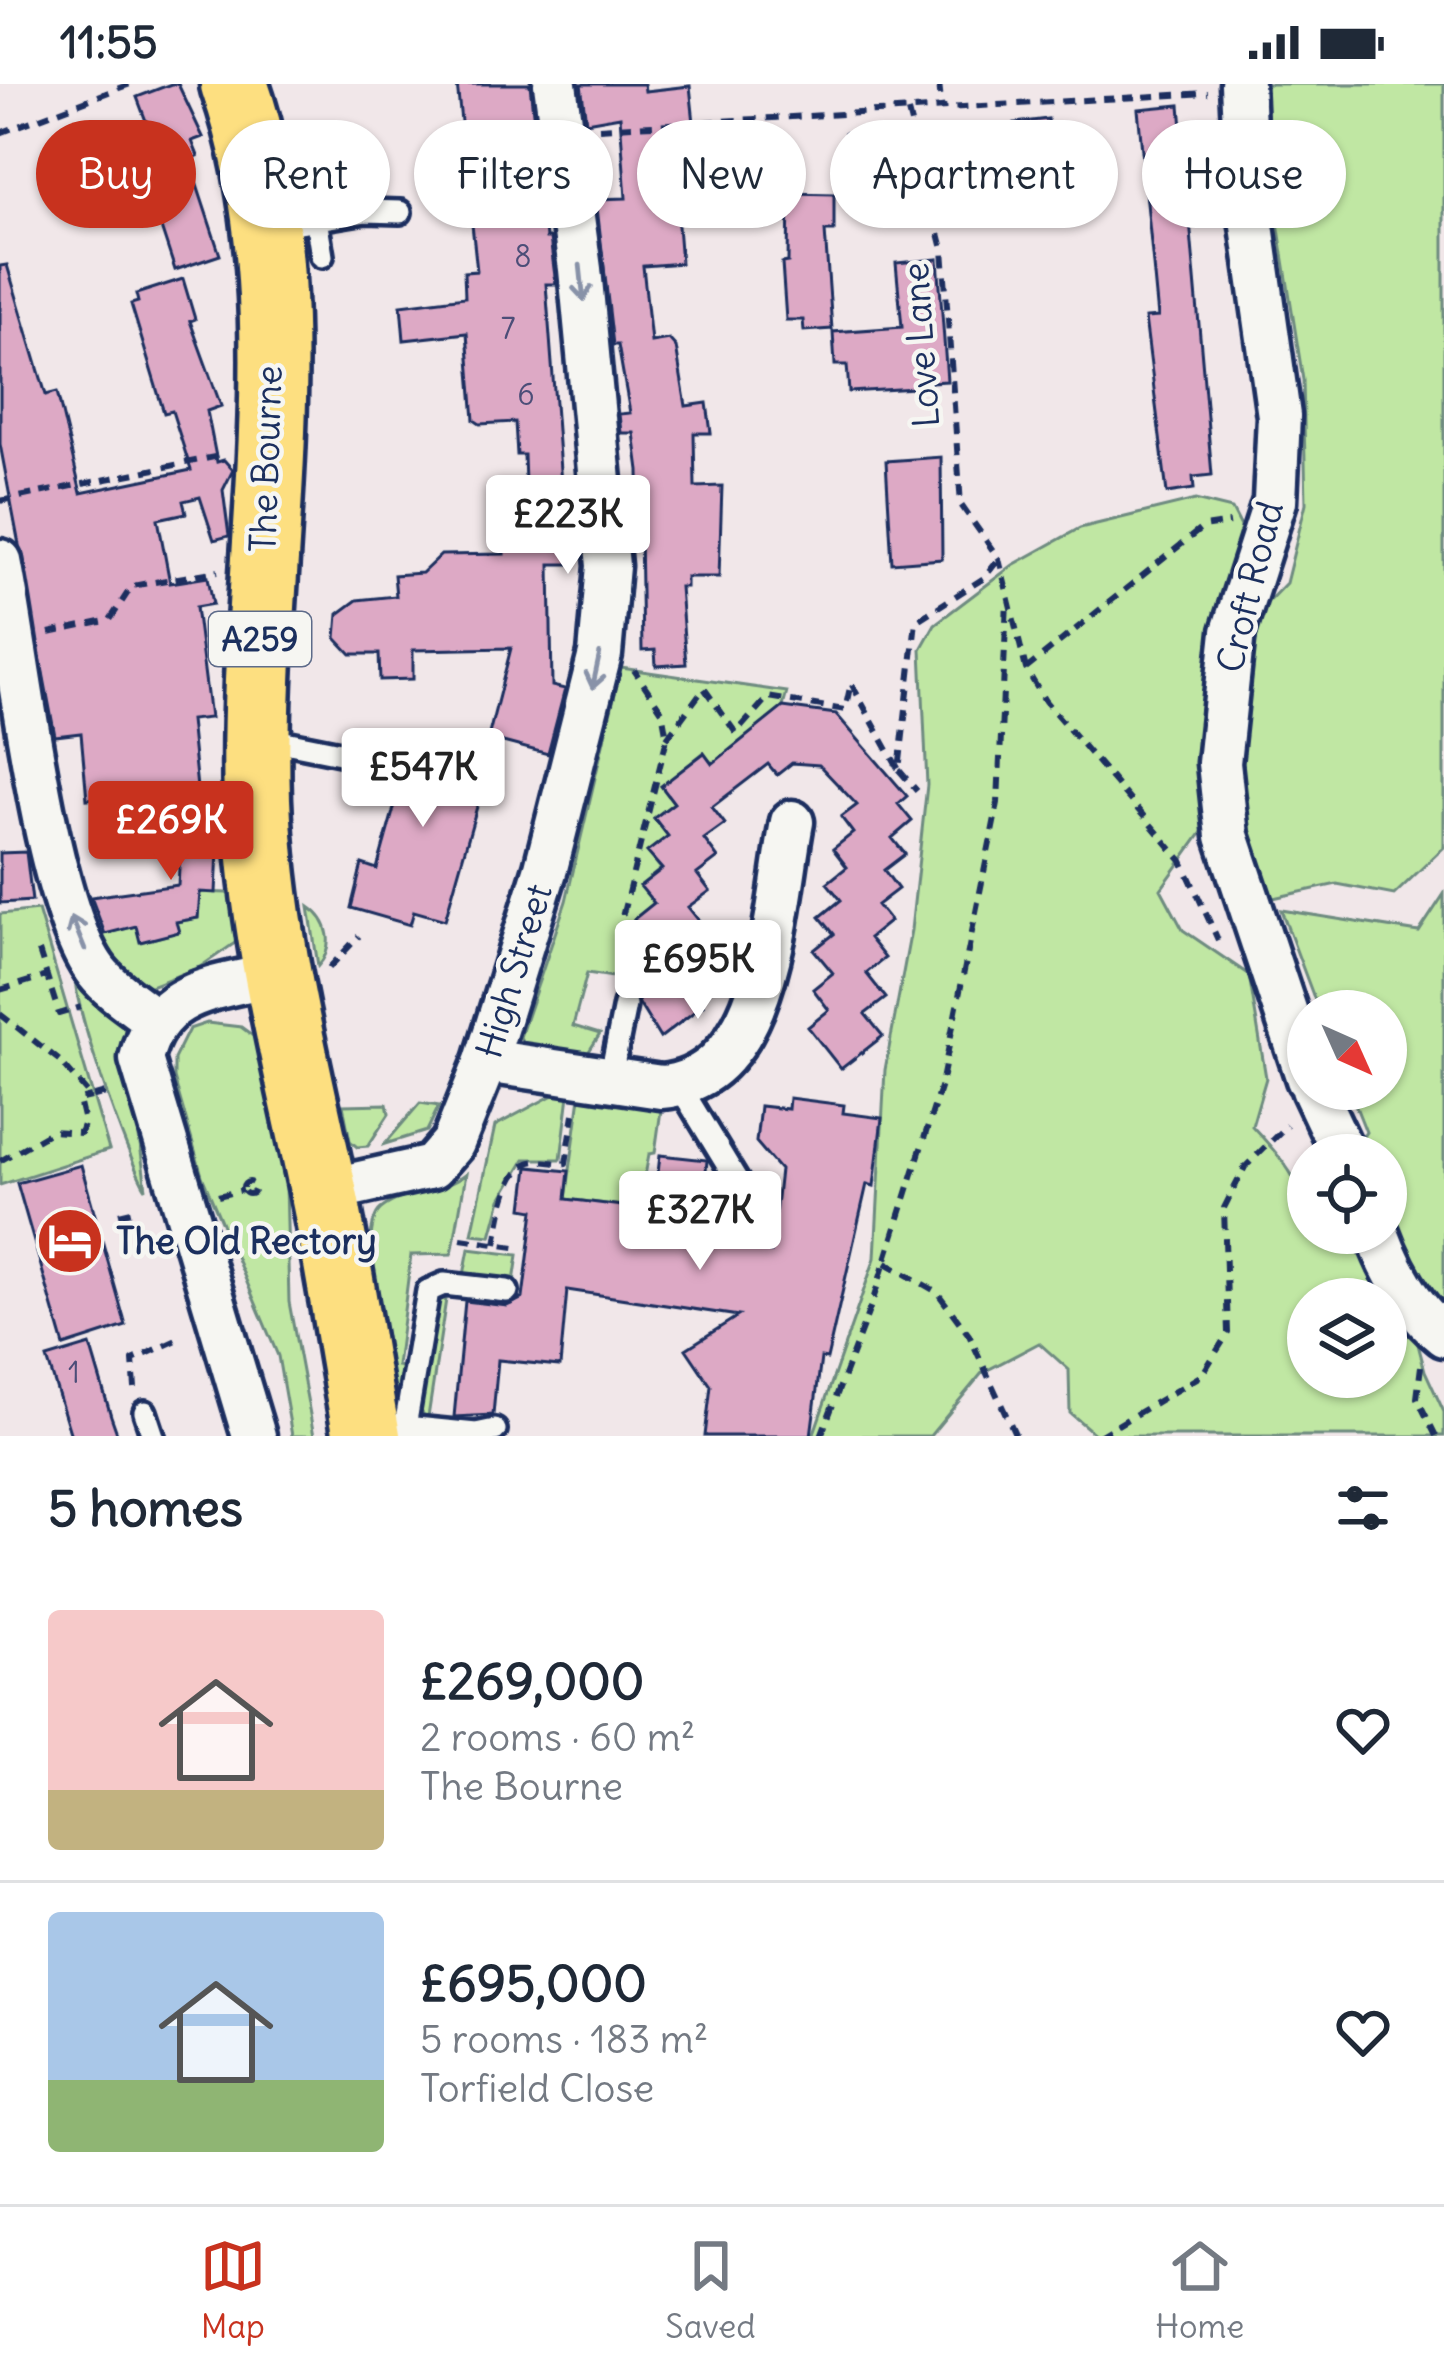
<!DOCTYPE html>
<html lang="en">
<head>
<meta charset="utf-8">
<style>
	:root { --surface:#fff; --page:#f2f2f3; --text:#1f2937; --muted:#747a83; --line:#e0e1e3; --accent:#c8321e }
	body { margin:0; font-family:Delius,sans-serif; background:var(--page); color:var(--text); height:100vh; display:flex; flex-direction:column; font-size:45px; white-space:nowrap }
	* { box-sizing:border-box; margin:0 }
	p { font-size:39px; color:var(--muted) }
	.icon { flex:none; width:66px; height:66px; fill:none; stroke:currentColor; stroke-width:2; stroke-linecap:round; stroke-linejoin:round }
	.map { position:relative; height:1352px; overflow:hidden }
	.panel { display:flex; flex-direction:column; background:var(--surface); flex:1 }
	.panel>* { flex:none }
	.guide { position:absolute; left:36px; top:36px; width:1374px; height:108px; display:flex; gap:24px }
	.needle { width:78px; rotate:135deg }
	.fabs { position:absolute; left:1287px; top:906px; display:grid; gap:24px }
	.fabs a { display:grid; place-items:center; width:120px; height:120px; border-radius:50%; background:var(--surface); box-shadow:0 3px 9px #0004; font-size:60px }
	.price { position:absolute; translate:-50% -102px; padding:0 27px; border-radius:12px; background:#fff; color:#222; font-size:39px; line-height:78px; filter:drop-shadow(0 3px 6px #0008) }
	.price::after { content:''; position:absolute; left:50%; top:72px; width:36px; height:27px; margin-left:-18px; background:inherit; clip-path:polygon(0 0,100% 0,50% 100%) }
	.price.active { background:var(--accent); color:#fff }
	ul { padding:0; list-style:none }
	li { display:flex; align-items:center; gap:36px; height:300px; padding:0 48px }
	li+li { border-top:3px solid var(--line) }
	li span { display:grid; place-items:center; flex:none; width:336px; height:240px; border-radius:12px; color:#555 }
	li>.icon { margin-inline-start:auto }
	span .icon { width:144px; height:144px; fill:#fffc; stroke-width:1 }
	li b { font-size:51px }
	h2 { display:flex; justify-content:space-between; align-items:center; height:144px; padding:0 48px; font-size:51px }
	.tag { padding:0 42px; border-radius:54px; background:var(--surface); box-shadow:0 3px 9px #0004; font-size:42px; line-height:108px }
	.tag.active { background:var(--accent); color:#fff }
	.status { display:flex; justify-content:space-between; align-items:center; height:84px; padding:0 60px; background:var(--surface); direction:ltr }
	.status svg { height:33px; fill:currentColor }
	.menu { display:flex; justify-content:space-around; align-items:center; height:168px; border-top:3px solid var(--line); background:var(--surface); font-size:33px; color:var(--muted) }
	.menu a { display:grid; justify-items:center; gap:6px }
	.menu .active { color:var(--accent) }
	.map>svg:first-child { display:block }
	.green { fill:#c0e7a3; stroke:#6e8b80; stroke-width:3; fill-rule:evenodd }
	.building { fill:#dda9c5; stroke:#1b2f5e; stroke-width:3 }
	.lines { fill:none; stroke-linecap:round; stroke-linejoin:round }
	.lane-casing { stroke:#1b2f5e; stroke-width:30 }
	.street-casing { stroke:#1b2f5e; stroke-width:51 }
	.highway-casing { stroke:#1b2f5e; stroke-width:75 }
	.path { stroke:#1b2f5e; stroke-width:6; stroke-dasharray:12 9; stroke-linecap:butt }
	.lane { stroke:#f6f6f2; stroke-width:21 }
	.street { stroke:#f6f6f2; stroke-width:42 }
	.highway { stroke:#fddf80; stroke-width:66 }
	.oneway { stroke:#8892a8 }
	.labels { text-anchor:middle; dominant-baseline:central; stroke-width:9; stroke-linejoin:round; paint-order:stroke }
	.number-label { font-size:30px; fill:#4c4e78 }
	.shield { fill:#f6f6f2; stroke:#5d6b8a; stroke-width:3 }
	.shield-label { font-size:33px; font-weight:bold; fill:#1b2f5e }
	.street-label { font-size:36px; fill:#1b2f5e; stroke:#f6f6f2 }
	.poi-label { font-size:36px; font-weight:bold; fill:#1b2f5e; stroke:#f6f6f2; text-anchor:start }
</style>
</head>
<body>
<div class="status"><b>11:55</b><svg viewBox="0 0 49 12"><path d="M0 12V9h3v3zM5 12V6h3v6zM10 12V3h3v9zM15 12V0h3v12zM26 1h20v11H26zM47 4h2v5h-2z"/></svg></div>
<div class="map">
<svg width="1444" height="1352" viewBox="0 0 1444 1352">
	<rect width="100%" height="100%" fill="#f1e7e9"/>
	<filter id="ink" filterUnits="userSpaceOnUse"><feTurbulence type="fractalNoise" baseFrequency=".00833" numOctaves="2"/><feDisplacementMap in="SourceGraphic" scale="24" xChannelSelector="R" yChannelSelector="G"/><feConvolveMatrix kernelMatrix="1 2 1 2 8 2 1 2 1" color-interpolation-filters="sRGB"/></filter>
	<g filter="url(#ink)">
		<path class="green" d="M 1256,0 L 1444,0 L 1444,763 L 1394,811 L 1337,800 L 1264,816 L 1229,725 L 1261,525 L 1286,499 L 1306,419 L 1303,296 Z
			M 1195,416 L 1232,425 L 1248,456 L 1205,744 L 1161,805 L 1183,846 L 1249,891 L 1266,994 L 1252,1042 C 1283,1075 1308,1103 1308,1149 L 1362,1149 L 1413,1241 L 1425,1287 L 1444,1328 L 1444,1352 L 1097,1352 L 1070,1329 L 1069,1286 L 1039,1259 L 982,1289 L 930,1352 L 813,1352 L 875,1174 L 885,986 L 911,846 L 927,701 L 921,565 L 935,540 L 1013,481 L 1080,444 ZM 1308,1215 L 1386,1215 L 1386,1293 L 1308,1293 Z
			M 621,584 L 787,608 L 783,623 L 715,683 L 703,669 L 662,702 L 674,719 L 654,734 L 668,752 L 648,768 L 661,785 L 641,801 L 654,819 L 635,835 L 653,858 L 633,874 L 649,895 L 635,906 L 613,893 L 587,889 L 573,942 L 600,950 L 586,972 L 526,966 L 520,953 L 566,817 Z
			M 200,808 L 227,809 L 241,821 L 235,859 L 200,883 L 143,905 L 127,899 L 99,851 L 136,842 L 141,858 L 178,848 L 176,838 L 198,834 Z
			M 1444,810 L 1444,1234 L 1386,1149 L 1386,1071 L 1352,1069 L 1366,1048 L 1349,1005 L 1386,1005 L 1386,927 L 1319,927 L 1281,826 L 1419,848 Z
			M 309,823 C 330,837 335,863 318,882 Z
			M 38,826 L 109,1066 L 0,1101 L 0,830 Z
			M 76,888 L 124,942 L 146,1105 C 129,1079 68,909 76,888 Z
			M 207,939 L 241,943 L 256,954 L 264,975 L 286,1100 L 289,1218 L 314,1352 L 292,1352 L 278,1272 L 202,1092 L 174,994 L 174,975 L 189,945 Z
			M 555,1010 L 569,1011 L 561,1075 L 525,1075 L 501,1115 L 491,1152 L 472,1150 L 495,1042 Z
			M 580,1013 L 645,1019 L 661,1026 L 655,1069 L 649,1070 L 639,1124 L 566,1115 Z
			M 420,1019 L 439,1022 L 427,1047 L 385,1060 Z
			M 387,1020 L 389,1030 L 368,1062 L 357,1063 L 350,1057 L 343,1021 Z
			M 466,1090 L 452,1170 L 411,1171 L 397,1282 L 408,1284 L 403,1308 L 397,1311 C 380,1288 356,1144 381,1125 C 405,1106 440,1110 466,1090 Z
			M 469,1165 L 518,1171 L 514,1198 L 464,1191 Z
			M 447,1209 L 428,1333 L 425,1333 L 417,1322 L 436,1217 Z"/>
		<path class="building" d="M 171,0 L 178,0 L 203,53 L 192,57 L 198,72 L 164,85 L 137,13 Z
			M 457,0 L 530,0 L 546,154 L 550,154 L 556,200 L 546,200 L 563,426 L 572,425 L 572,445 L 573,480 L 550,480 L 552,602 L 565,605 L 548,670 L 488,654 L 511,564 L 413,566 L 413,595 L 380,596 L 379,570 L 351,570 L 336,554 L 338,530 L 357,516 L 396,512 L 394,491 L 422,489 L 441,471 L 504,470 L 503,446 L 516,446 L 516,427 L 526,427 L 524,371 L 517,371 L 515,338 L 480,340 L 474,336 L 467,249 L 404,256 L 401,221 L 465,213 L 464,188 L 477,187 Z
			M 581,0 L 644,0 L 645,7 L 690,2 L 695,48 L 736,51 L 738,82 L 729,83 L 730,100 L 675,104 L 681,179 L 643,182 L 651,258 L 669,255 L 676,263 L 686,322 L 707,319 L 711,349 L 694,349 L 695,403 L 722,402 L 719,493 L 686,493 L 686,503 L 680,503 L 686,580 L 656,582 L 655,566 L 642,567 L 639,386 L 634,349 L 621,349 L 619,330 L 630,329 L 618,261 L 613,261 L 596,115 L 626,114 L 620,32 L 586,38 Z
			M 1180,21 L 1212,391 L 1193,393 L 1194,405 L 1167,409 L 1145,234 L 1158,233 L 1138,25 Z
			M 1048,35 L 1051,61 L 1069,59 L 1072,88 L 1021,94 L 1015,39 Z
			M 875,47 L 877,105 L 848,106 L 845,49 Z
			M 196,98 L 220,171 L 175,186 L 151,113 Z
			M 789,109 L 834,110 L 834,147 L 825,147 L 832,245 L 804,247 L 803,236 L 786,236 L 782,179 L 788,178 Z
			M 938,175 L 947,297 L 930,298 L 931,303 L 849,308 L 847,281 L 835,281 L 833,248 L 902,243 L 896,179 Z
			M 7,181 L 46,311 L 57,308 L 81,409 L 191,386 L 172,327 L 164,329 L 131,220 L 138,218 L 136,210 L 183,195 L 195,235 L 190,237 L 221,322 L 207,327 L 217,378 L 224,376 L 233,386 L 223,406 L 229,452 L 214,456 L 200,413 L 183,417 L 186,429 L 158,435 L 170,499 L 208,493 L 213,520 L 196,523 L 210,634 L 190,636 L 197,704 L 87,715 L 81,649 L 55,652 L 0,360 L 0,182 Z
			M 941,373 L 942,475 L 892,479 L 886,377 Z
			M 783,623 L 836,630 L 907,712 L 898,720 L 912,737 L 892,754 L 905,770 L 884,786 L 898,805 L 877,821 L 890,837 L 869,854 L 885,874 L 866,889 L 886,914 L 865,930 L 883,952 L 841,985 L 808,943 L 829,926 L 813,905 L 833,889 L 814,866 L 834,850 L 820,833 L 841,816 L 827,799 L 847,783 L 833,765 L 853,749 L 841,733 L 857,721 L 819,681 L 792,679 L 777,691 L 768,680 L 712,723 L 725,740 L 704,755 L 718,774 L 697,790 L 710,807 L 688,823 L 704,843 L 686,858 L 705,883 L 685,898 L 703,921 L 660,954 L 632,908 L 649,895 L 633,874 L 653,858 L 634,835 L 654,819 L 640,802 L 662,785 L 647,768 L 668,752 L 654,734 L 674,719 L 661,702 L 704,669 L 712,680 Z
			M 399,647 L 491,673 L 445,836 L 414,827 L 410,841 L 351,824 L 362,780 L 377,785 L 396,717 L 383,713 Z
			M 183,719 L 220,721 L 216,809 L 200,808 L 198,834 L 176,838 L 179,848 L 140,858 L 136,842 L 105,850 L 91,813 L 178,801 Z
			M 26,768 L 32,817 L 0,819 L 0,769 Z
			M 789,1014 L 844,1021 L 843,1029 L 882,1034 L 874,1102 L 867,1100 L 827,1275 L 821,1274 L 811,1352 L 705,1352 L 711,1302 L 686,1265 L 738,1232 L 567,1206 L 560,1282 L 498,1276 L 493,1331 L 454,1333 L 465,1217 L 507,1222 L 523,1214 L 534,1126 L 523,1124 L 528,1083 L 569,1087 L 566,1115 L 654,1126 L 660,1071 L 707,1076 L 700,1159 L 771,1168 L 780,1086 L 756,1058 L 760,1022 L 788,1025 Z
			M 81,1081 L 126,1242 L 64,1262 L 17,1099 Z
			M 90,1261 L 111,1332 L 118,1352 L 71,1352 L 47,1274 Z"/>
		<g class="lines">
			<defs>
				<path id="lane" d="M 316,135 L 322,172
					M 270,143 L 366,127 L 400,128
					M 265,654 L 345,670
					M 610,996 L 625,921
					M 679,1001 L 742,1105 L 739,1145
					M 145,1328 L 153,1352
					M 395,1342 L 476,1350 L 495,1346
					M 405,1343 L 428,1207 L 444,1200 L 507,1207"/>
				<path id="street" d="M 1242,0 L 1247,106 L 1279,332 L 1275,417 L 1233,548 L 1219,679 L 1227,752 L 1308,995
					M 0,477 C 19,572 44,819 97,888 C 112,907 134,920 153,935
					M 486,977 L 661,1003 C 772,994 776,819 792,738
					M 1313,1005 L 1344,1071
					M 324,1107 L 432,1083 L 453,1059 L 486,977 L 546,784 L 600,570 L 608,482 L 580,185 L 555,0
					M 1377,1149 C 1391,1187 1411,1225 1444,1251
					M 254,1352 L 141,975 C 157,905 215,905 275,890"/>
				<path id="highway" d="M 234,0 C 312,221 249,486 257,716 C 262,847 295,973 322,1101 C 340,1184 351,1269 367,1352"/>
			</defs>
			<use href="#lane" class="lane-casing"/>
			<use href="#street" class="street-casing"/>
			<use href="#highway" class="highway-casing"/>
			<path class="path" d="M 939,0 L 942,27
				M 908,28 L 943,165 L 961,421 L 999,475 L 1026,585 L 1045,617 L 1182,777 L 1218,856
				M 599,44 L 1208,9
				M 0,49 L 130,0
				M 0,417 L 224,371
				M 49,549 L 110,536 L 132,502 L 218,487
				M 1026,585 L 1203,443 L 1230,439
				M 667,654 L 704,604 L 736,649 L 768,613 L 845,626 L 851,599 L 899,686 L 916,537 L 984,494 L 999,475
				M 899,686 L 917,707
				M 39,867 L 59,930 L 81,923
				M 329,884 L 359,852
				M 623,893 L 618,849 L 667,654 L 662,627 L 634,586
				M 0,906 L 46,892
				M 0,930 L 60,977 L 91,1013 L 113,1007
				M 0,1077 L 52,1047 L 80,1049 L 84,1038 L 79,1016 L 91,1013
				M243 1104a6 6 0 1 1 12 0a6 6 0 1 1-12 0Z
				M 218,1112 L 243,1106
				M 119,1130 L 136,1126
				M 461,1155 L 521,1164
				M 496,1160 C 500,1139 505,1090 528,1079 C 538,1074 556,1081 566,1079 L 574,1030
				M 886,1179 L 937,1208 L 969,1251 L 1016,1352
				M 1421,1282 L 1417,1314 L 1436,1352
				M 135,1304 L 133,1276 L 179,1255
				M 821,1352 L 873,1216 L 941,1001 L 998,719 L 1007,517
				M 1099,1352 L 1202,1291 L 1228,1249 L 1224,1124 L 1245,1083 L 1287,1041"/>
			<use href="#lane" class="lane"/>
			<use href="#street" class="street"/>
			<use href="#highway" class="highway"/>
		</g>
		<defs><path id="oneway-shaft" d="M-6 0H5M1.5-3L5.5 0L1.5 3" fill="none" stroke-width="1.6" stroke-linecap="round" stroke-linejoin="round" transform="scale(3)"/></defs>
		<g class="oneway">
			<use href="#oneway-shaft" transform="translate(582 199) rotate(84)"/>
			<use href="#oneway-shaft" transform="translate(596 587) rotate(102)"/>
			<use href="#oneway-shaft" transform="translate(78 849) rotate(-112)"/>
		</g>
	</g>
	<defs>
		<symbol id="hotel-disc" viewBox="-11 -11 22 22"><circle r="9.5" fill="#c8321e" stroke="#f6f6f2"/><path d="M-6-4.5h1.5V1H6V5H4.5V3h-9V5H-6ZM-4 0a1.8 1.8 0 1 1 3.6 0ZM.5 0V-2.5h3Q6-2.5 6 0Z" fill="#fff"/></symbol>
	</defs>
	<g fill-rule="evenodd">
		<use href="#hotel-disc" x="32" y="1119" width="76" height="76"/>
	</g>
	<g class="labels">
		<g class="number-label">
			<text x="523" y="172">8</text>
			<text x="508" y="244">7</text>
			<text x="526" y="310">6</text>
			<text x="74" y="1288">1</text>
		</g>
		<rect class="shield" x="209" y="528" width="102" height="54" rx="9"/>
		<g class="shield-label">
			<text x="260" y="555">A259</text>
		</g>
		<g class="street-label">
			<text transform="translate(921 261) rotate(-94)">Love Lane</text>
			<text transform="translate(266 375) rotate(-88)">The Bourne</text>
			<text transform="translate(1250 503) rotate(-76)">Croft Road</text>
			<text transform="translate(514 887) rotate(-73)">High Street</text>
		</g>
		<g class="poi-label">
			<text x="116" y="1157">The Old Rectory</text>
		</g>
	</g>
</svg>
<div class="fabs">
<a><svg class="needle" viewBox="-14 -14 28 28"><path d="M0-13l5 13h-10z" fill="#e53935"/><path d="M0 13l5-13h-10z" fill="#747a83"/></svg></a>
<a><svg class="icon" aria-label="locate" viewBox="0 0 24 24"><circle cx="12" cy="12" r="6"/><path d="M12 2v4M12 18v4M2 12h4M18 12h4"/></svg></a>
<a><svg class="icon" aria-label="layers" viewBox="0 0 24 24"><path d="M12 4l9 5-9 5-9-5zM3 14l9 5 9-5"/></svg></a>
</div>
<b class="price" style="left:568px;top:493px">£223K</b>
<b class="price" style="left:423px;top:746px">£547K</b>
<b class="price active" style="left:171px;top:799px">£269K</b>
<b class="price" style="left:698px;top:938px">£695K</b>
<b class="price" style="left:700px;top:1189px">£327K</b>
<div class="guide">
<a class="tag active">Buy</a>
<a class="tag">Rent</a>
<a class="tag">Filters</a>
<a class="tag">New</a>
<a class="tag">Apartment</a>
<a class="tag">House</a>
</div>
</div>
<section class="panel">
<h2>5 homes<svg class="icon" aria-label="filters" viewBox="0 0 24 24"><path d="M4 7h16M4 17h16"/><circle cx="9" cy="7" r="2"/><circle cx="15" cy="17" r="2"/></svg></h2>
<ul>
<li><span style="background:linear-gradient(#f6c9c9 75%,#c2b280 0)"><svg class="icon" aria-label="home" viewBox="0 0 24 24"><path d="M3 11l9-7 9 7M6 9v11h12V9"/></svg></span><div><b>£269,000</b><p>2 rooms · 60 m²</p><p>The Bourne</p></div><svg class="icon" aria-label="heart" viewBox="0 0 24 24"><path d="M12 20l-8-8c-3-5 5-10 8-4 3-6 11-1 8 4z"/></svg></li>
<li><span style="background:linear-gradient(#a9c7e8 70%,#8fb573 0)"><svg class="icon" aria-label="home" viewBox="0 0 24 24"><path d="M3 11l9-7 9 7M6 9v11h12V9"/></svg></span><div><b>£695,000</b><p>5 rooms · 183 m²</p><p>Torfield Close</p></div><svg class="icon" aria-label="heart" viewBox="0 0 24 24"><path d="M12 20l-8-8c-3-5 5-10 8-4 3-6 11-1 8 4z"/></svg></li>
</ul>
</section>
<nav class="menu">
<a class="active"><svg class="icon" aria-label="map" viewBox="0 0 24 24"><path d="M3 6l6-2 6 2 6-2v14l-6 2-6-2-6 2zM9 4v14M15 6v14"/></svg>Map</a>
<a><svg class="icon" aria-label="saved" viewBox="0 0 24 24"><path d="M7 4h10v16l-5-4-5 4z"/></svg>Saved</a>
<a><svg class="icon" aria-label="home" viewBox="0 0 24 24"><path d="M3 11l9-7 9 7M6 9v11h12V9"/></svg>Home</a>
</nav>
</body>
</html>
